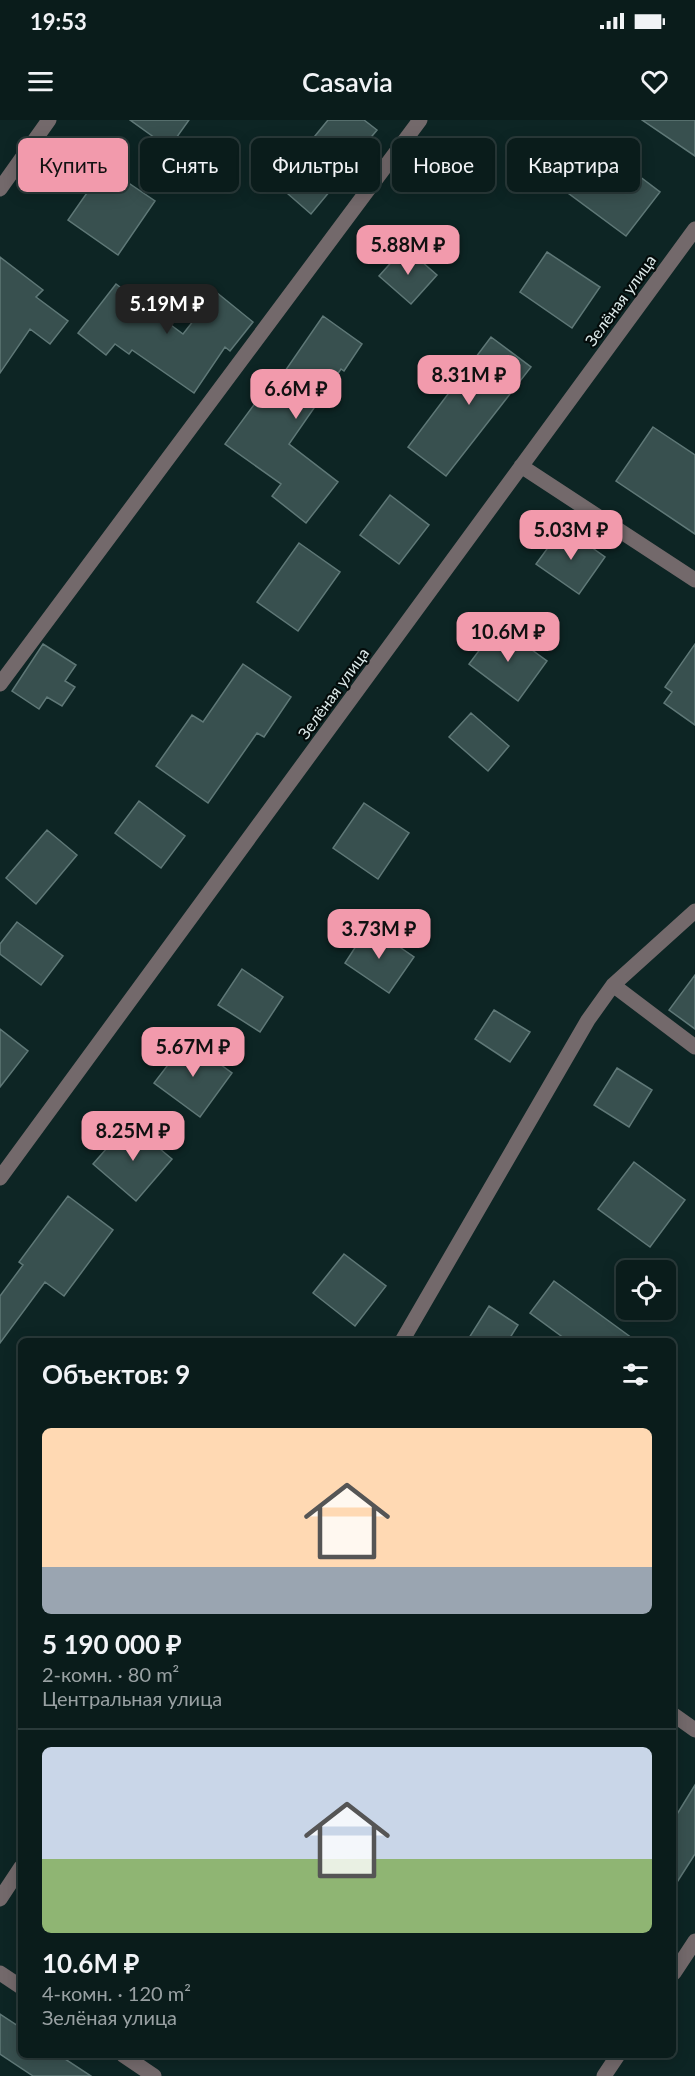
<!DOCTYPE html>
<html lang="ru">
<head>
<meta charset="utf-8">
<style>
	:root { --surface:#0a1c1b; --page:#182928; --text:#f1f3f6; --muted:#99a1a3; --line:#2a3a3a; --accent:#f29aac }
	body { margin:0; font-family:Lato,sans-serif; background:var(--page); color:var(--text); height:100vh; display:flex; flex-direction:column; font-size:22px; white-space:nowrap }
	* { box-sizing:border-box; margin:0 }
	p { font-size:20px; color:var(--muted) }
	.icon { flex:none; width:33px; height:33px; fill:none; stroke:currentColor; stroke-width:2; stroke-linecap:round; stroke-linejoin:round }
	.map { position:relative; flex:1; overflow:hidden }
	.side { position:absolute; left:18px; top:1218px; width:658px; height:720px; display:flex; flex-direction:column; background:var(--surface); border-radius:9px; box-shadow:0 3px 15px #0003,0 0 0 2px var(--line) }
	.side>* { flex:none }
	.banner { position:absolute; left:18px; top:18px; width:660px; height:54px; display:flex; gap:12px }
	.buttons { position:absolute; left:616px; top:1140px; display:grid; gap:12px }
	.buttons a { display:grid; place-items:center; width:60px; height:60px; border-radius:9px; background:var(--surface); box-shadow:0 3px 15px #0003,0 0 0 2px var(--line); font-size:30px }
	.price { position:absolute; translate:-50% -51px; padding:0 14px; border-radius:12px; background:var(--accent); color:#111; font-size:20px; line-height:39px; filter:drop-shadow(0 2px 3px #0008) }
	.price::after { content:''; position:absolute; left:50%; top:36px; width:18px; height:14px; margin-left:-9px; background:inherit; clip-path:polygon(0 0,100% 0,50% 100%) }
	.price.current { background:#222; color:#fff }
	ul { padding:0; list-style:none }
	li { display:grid; align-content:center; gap:12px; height:318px; padding:0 24px }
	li+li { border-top:2px solid var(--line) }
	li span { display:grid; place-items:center; height:186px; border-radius:9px; color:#555 }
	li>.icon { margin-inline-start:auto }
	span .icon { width:108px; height:108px; fill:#fffc; stroke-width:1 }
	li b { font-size:26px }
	h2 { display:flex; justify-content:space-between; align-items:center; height:72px; padding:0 24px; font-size:26px }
	.chip { padding:0 21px; border-radius:9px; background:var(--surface); box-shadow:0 3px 15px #0003,0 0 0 2px var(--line); font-size:21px; line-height:54px }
	.chip.current { background:var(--accent); color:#111 }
	.status { display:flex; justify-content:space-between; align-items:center; height:42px; padding:0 30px; background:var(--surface); direction:ltr }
	.status svg { height:16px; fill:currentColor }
	header { display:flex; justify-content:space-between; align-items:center; height:78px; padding:0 24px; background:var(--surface); font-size:27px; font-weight:600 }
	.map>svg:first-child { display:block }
	.building { fill:#38504f; stroke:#5f7877; stroke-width:1.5 }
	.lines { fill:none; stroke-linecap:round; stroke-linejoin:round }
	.minor { stroke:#73696b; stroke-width:15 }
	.labels { text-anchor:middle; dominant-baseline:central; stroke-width:4.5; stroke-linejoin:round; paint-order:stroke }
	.street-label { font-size:16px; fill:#ddeaea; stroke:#040c0b }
</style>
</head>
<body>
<div class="status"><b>19:53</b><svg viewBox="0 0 49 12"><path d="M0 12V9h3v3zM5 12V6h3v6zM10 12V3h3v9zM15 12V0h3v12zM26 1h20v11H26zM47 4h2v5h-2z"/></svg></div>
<header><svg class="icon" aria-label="menu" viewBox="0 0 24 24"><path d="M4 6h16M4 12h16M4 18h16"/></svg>Casavia<svg class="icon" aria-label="heart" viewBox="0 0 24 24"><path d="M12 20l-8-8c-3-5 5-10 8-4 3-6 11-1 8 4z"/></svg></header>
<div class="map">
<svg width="695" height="1956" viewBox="0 0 695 1956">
	<rect width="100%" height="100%" fill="#0d2524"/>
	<path class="building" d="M 130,0 L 189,0 L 169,28 Z
		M 328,0 L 364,0 L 377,10 L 328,69 L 330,71 L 311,94 L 280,67 L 320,20 L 315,16 Z
		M 642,0 L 695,0 L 695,36 Z
		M 602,28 L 660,72 L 626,116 L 568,73 Z
		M 105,47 L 155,81 L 118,135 L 68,100 Z
		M 405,127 L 437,155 L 411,184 L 379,156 Z
		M 547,132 L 600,167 L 572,208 L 520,172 Z
		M 0,137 L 43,170 L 36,177 L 68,201 L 50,224 L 30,209 L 0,253 Z
		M 116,164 L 183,214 L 216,172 L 253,202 L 230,231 L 225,227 L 194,273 L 132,230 L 129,234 L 115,224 L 106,235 L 78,213 Z
		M 323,196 L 362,224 L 344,251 L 341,249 L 289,324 L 338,362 L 306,403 L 272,376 L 281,364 L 225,324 L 256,282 L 261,286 Z
		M 491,217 L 531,247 L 446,356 L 408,327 Z
		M 653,307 L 695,335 L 695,414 L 616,361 Z
		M 390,375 L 429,405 L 399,444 L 360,415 Z
		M 563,407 L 605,437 L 579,474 L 536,444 Z
		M 299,423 L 340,452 L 298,511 L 257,482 Z
		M 498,505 L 547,541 L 518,581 L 469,544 Z
		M 43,524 L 76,545 L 65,561 L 75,567 L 62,586 L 47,577 L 39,589 L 12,571 Z
		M 695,524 L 695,605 L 664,583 L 672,572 L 665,567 Z
		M 243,544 L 291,577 L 264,617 L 257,613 L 208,683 L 156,646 L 192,595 L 203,602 Z
		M 471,593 L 509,626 L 488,651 L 449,617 Z
		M 139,681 L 185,716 L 161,748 L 115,713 Z
		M 364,683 L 409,713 L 378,759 L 333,728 Z
		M 47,710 L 77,735 L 36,784 L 6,758 Z
		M 17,802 L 63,836 L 41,865 L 0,834 L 0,824 Z
		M 369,806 L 414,837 L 389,873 L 345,843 Z
		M 242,849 L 283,877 L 260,912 L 218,885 Z
		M 695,855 L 695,909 L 669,890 Z
		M 494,890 L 530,912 L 510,942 L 475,919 Z
		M 0,909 L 28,931 L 0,967 Z
		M 187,920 L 232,953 L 200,997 L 154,963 Z
		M 617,948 L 652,970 L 629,1007 L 594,985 Z
		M 129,1003 L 172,1039 L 136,1081 L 93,1044 Z
		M 634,1042 L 685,1080 L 650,1127 L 598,1089 Z
		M 68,1076 L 113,1110 L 64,1176 L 45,1162 L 0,1223 L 0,1176 L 23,1145 L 19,1142 Z
		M 344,1134 L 386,1166 L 355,1206 L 313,1173 Z
		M 554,1161 L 636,1221 L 568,1221 L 530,1193 Z
		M 489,1186 L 518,1205 L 508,1221 L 467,1221 Z
		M 695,1665 L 695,1734 L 674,1767 L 674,1699 Z
		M 0,1894 L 21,1908 L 21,1935 L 59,1935 L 91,1956 L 33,1956 L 0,1934 Z"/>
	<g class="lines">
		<path class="minor" d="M 0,69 L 49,0
			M 521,346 L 695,460
			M 0,564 L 420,0
			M 613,865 L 695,927
			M 0,1058 L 695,109
			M 402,1221 L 588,900 L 613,865 L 695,791
			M 674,1595 L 695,1610
			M 0,1779 L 21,1747
			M 0,1853 L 21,1867
			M 674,1853 L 695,1821
			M 123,1935 L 154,1956
			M 604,1956 L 618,1935"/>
	</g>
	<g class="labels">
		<g class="street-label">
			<text transform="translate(620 180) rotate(-54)">Зелёная улица</text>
			<text transform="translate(333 573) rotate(-54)">Зелёная улица</text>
		</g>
	</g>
</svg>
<div class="buttons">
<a><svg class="icon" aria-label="locate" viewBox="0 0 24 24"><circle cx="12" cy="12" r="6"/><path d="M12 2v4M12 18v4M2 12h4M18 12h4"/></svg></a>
</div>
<b class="price" style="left:408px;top:156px">5.88M ₽</b>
<b class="price current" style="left:167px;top:215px">5.19M ₽</b>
<b class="price" style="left:469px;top:286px">8.31M ₽</b>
<b class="price" style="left:296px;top:300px">6.6M ₽</b>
<b class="price" style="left:571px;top:441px">5.03M ₽</b>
<b class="price" style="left:508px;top:543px">10.6M ₽</b>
<b class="price" style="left:379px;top:840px">3.73M ₽</b>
<b class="price" style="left:193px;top:958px">5.67M ₽</b>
<b class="price" style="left:133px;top:1042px">8.25M ₽</b>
<div class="banner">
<a class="chip current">Купить</a>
<a class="chip">Снять</a>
<a class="chip">Фильтры</a>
<a class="chip">Новое</a>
<a class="chip">Квартира</a>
</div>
<section class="side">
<h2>Объектов: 9<svg class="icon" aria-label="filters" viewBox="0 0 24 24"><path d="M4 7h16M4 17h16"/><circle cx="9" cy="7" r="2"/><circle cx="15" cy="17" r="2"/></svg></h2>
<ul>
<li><span style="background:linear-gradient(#ffd9b3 75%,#9aa5b1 0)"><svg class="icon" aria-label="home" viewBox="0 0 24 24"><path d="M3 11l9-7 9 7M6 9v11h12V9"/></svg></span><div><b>5 190 000 ₽</b><p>2-комн. · 80 m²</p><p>Центральная улица</p></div></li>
<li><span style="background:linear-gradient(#c9d6e8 60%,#8fb573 0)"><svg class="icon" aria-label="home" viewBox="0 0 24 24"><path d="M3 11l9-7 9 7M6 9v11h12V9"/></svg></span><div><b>10.6M ₽</b><p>4-комн. · 120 m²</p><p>Зелёная улица</p></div></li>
</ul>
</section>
</div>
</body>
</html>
